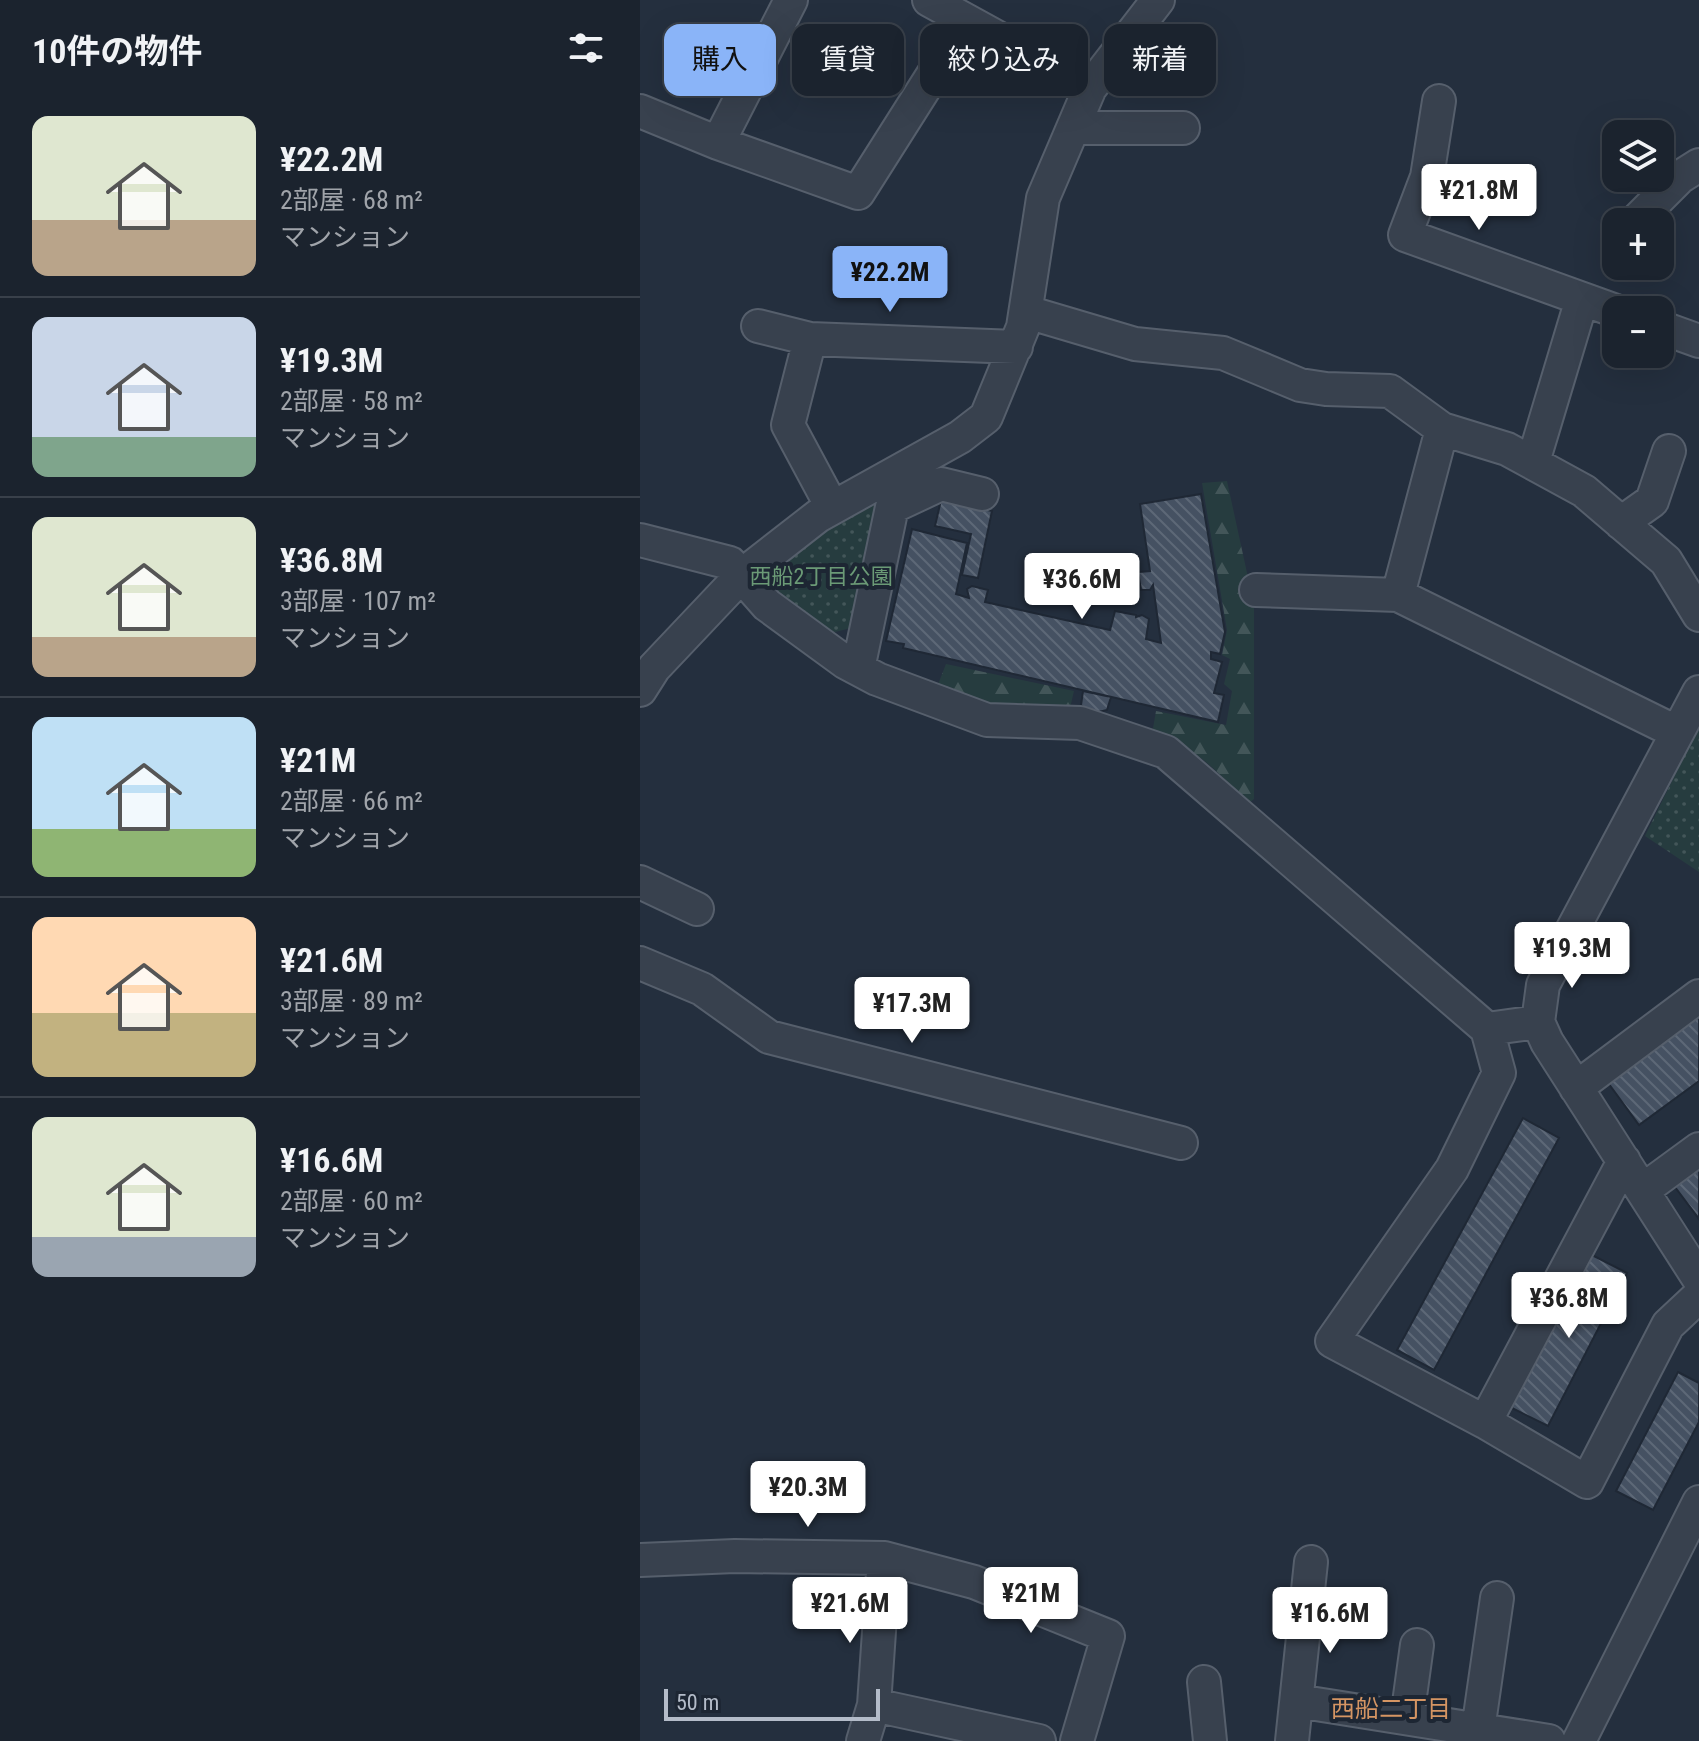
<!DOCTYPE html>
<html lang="ja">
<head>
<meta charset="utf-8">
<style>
	:root { --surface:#1b232e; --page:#242b36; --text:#f1f3f6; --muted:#a0a4aa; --line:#39404a; --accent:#8ab4f8 }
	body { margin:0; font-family:"Roboto Condensed","Noto Sans JP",sans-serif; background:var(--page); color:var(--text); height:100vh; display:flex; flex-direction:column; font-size:30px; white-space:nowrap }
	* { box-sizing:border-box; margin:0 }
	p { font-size:26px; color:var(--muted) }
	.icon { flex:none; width:44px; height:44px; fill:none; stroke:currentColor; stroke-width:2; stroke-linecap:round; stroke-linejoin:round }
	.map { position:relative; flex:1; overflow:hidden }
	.drawer { display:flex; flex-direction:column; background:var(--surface); width:640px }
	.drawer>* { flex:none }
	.top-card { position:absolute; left:24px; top:24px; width:760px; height:72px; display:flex; gap:16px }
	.fabs { position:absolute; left:962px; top:120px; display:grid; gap:16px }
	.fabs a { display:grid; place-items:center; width:72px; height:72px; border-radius:16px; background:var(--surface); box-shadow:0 8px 32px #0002,0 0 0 2px var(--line); font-size:40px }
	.scale { position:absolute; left:24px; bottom:20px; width:216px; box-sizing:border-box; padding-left:8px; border:4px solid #b4bcc9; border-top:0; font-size:22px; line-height:28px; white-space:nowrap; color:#b4bcc9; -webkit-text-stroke:6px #1d2633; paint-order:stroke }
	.price { position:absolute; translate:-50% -68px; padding:0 18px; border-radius:8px; background:#fff; color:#222; font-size:26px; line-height:52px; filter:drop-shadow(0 2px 4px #0008) }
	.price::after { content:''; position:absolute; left:50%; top:48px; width:24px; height:18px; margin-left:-12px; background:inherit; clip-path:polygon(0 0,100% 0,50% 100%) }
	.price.active { background:var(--accent); color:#111 }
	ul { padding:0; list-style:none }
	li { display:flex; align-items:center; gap:24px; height:200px; padding:0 32px }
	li+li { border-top:2px solid var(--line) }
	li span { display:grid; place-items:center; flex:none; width:224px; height:160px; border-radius:16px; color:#555 }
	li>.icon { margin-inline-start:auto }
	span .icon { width:96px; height:96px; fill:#fffc; stroke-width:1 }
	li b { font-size:34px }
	h2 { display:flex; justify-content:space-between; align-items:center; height:96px; padding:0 32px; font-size:34px }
	.chip { padding:0 28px; border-radius:16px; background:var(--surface); box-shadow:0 8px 32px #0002,0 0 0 2px var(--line); font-size:28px; line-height:72px }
	.chip.active { background:var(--accent); color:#111 }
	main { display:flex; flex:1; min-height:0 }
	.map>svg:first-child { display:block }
	.green { fill:url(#green-dots) }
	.forest { fill:url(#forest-firs) }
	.building { fill:url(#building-back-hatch); stroke:#1f2835; stroke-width:2 }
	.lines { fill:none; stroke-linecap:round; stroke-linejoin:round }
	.minor-casing { stroke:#565f6c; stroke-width:36 }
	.minor { stroke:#38414e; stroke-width:32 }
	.labels { text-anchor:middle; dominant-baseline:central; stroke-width:8; stroke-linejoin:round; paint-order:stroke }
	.park-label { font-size:22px; fill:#6b9a76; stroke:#1d2633 }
	.neighbourhood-label { font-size:24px; fill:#d59563; stroke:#1d2633 }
</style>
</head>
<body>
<main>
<section class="drawer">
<h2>10件の物件<svg class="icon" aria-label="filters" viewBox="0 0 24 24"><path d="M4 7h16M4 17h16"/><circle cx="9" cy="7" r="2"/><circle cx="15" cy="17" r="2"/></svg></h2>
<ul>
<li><span style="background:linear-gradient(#dfe7d0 65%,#b9a48a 0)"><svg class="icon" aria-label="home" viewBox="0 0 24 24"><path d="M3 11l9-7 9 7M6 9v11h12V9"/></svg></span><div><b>¥22.2M</b><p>2部屋 · 68 m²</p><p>マンション</p></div></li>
<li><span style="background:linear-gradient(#c9d6e8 75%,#7fa58c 0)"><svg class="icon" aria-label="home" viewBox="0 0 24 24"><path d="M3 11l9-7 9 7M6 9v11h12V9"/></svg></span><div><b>¥19.3M</b><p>2部屋 · 58 m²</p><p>マンション</p></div></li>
<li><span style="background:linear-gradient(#dfe7d0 75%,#b9a48a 0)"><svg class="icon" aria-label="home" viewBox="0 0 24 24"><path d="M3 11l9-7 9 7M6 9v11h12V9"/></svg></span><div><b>¥36.8M</b><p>3部屋 · 107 m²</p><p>マンション</p></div></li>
<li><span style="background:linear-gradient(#bfe0f5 70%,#8fb573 0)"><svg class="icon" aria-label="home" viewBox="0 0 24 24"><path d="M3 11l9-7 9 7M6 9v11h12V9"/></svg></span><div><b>¥21M</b><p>2部屋 · 66 m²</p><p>マンション</p></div></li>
<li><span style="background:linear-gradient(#ffd9b3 60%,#c2b280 0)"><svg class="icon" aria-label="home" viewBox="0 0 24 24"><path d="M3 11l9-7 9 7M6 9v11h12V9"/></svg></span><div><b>¥21.6M</b><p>3部屋 · 89 m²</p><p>マンション</p></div></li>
<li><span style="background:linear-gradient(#dfe7d0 75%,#9aa5b1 0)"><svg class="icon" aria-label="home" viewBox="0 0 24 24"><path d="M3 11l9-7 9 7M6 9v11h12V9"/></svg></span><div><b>¥16.6M</b><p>2部屋 · 60 m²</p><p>マンション</p></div></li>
</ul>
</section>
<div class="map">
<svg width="1059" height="1741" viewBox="0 0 1059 1741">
	<defs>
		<pattern id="green-dots" width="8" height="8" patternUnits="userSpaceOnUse" patternTransform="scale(2)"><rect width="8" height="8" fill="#263c3f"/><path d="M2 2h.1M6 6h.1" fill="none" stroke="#435659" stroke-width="1.8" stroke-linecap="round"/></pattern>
		<pattern id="forest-firs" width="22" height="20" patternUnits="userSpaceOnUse" patternTransform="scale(2)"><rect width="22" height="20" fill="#263c3f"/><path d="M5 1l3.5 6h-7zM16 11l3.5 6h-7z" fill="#435659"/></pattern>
		<pattern id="building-back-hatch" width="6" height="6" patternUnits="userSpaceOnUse" patternTransform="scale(2)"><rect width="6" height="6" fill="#455162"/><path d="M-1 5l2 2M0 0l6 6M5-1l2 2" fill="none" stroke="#5d6877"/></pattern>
	</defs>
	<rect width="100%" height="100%" fill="#242f3e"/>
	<path class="green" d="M 237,499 L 211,628 L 191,633 L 136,592 L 132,563 L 180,528 Z
		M 1059,726 L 1059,872 L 1005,836 Z"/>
	<path class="forest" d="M 587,481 L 614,605 L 614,799 L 609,803 C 578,773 555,745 512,734 L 516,711 L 586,725 L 592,691 L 584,684 L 590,659 L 582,655 L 587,630 L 562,483 Z
		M 306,664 L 434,691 L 429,712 L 336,705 L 297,687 Z"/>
	<path class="building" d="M 561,494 L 585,632 L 580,654 L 571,652 L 571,659 L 582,662 L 574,693 L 584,695 L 578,722 L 263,648 L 264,644 L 246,641 L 272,529 L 327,543 L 316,594 L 329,598 L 327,589 L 332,586 L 348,590 L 345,602 L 470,630 L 475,611 L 496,615 L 496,617 L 502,615 L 509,619 L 506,639 L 521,643 L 513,585 L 510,590 L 501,590 L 498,572 L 510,571 L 500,504 Z
		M 301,500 L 352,511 L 338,578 L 322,575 L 331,534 L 295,526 Z
		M 443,691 L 471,697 L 467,710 L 454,713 L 447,710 L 441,705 Z
		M 1059,1011 L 1059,1081 L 999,1125 L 966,1080 Z
		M 883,1118 L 919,1138 L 794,1370 L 757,1350 Z
		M 1059,1169 L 1059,1219 L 1035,1187 Z
		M 950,1254 L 987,1273 L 908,1426 L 870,1407 Z
		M 1038,1372 L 1059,1383 L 1059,1422 L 1013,1510 L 976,1491 Z"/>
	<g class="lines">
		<defs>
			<path id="minor" d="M 289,0 L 450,88
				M 799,101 L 787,177 L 765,235 L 976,311
				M 0,111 L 78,143 L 218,193 L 327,21
				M 433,128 L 543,128
				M 78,143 L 151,0
				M 995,222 L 1040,177 L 1059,165
				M 387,312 L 495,344 L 583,353 L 660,385 L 686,389 L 750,391 L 802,429 L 867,449 L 944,491 L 1026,561 L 1059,615
				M 118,326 L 170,339 L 376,347
				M 1020,327 L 1059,341
				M 170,339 L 148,425 L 192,507
				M 893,462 L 942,299
				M 981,523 L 1012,501 L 1029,451
				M 0,540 L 90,563 L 127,605 L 205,662 L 237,679 L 347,720 L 440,723 L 526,752 L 847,1029 L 898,1022
				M 616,590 L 758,595 L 1036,732
				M 758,595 L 802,429
				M 218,669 L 252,507 L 301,484 L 342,494
				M 0,690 L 14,668 L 101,576 L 178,516 L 320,437 L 346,417 L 383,327 L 403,198 L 450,88 L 518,0
				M 1059,692 L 903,985 L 898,1022 L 907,1042 L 1059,1279
				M 0,882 L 57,909
				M 0,963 L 62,989 L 129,1037 L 541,1143
				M 847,1029 L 859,1073 L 812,1169 L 692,1341 L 845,1422 L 947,1482 L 1028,1325 L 1059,1296
				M 936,1088 L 1059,996
				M 1003,1190 L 1059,1149
				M 845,1422 L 984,1161
				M 0,1560 L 95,1556 L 244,1558 L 334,1582 L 468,1636 L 437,1741
				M 564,1682 L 570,1741
				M 657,1701 L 909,1741
				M 234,1705 L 399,1741
				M 767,1718 L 777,1645
				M 838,1730 L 857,1598
				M 223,1741 L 234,1705 L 244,1558
				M 652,1741 L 671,1562
				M 939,1741 L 1059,1502"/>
		</defs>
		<use href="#minor" class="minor-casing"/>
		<use href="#minor" class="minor"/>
	</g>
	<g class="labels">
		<g class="park-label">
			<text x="181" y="576">西船2丁目公園</text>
		</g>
		<g class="neighbourhood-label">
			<text x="751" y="1709">西船二丁目</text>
		</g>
	</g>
</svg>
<div class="fabs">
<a><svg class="icon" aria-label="layers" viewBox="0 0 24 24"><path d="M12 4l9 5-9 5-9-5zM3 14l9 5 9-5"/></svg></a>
<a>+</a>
<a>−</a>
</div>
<div class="scale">50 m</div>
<b class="price" style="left:839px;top:232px">¥21.8M</b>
<b class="price active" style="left:250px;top:314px">¥22.2M</b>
<b class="price" style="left:442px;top:621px">¥36.6M</b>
<b class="price" style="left:932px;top:990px">¥19.3M</b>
<b class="price" style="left:272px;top:1045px">¥17.3M</b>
<b class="price" style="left:929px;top:1340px">¥36.8M</b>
<b class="price" style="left:168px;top:1529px">¥20.3M</b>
<b class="price" style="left:391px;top:1635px">¥21M</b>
<b class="price" style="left:210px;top:1645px">¥21.6M</b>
<b class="price" style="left:690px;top:1655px">¥16.6M</b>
<div class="top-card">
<a class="chip active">購入</a>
<a class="chip">賃貸</a>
<a class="chip">絞り込み</a>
<a class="chip">新着</a>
</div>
</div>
</main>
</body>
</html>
